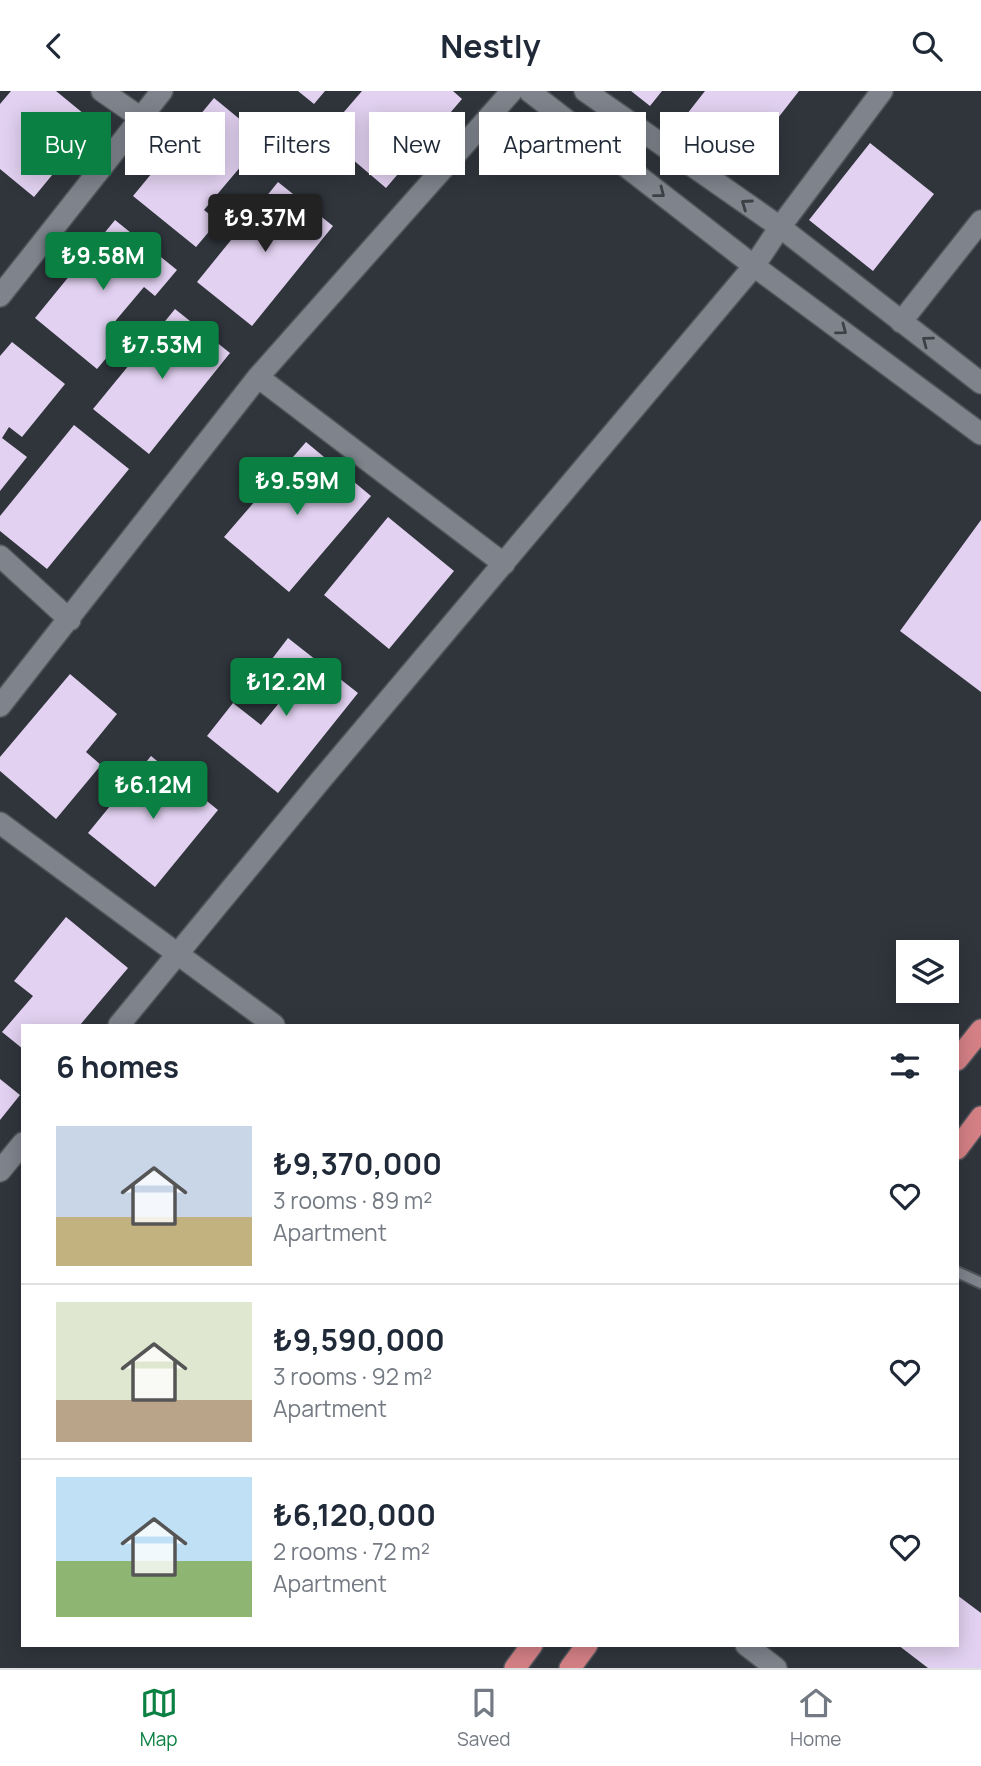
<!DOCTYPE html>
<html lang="en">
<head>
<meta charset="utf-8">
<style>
	:root { --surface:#fff; --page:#f2f2f3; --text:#1f2937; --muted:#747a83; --line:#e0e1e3; --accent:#0b8043 }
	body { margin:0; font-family:Manrope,sans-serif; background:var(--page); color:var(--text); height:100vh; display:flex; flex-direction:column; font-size:26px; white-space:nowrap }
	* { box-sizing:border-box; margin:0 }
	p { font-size:23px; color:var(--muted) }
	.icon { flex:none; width:38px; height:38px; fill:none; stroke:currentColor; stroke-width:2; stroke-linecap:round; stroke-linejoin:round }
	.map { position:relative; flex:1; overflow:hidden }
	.side { position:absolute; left:21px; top:933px; width:938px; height:623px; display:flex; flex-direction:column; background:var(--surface); border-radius:0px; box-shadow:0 4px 18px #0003 }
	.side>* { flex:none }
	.top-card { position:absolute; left:21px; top:21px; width:940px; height:63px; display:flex; gap:14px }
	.tools { position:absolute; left:896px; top:849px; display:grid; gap:14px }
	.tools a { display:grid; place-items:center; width:63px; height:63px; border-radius:0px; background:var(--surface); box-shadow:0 4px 18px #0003; font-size:35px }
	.price { position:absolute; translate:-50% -60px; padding:0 16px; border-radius:7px; background:var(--accent); color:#fff; font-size:23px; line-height:46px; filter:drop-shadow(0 2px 4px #0008) }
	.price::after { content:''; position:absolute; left:50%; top:42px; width:21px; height:16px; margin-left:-10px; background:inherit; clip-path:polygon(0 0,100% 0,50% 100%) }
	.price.current { background:#222; color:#fff }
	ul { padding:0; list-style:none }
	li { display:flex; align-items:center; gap:21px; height:175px; padding:0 35px }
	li+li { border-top:2px solid var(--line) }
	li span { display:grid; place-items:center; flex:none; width:196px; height:140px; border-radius:0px; color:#555 }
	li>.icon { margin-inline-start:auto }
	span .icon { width:84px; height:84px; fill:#fffc; stroke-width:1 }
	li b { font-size:30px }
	h2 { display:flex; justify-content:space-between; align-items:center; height:84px; padding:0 35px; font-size:30px }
	.chip { padding:0 24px; border-radius:0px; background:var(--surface); box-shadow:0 4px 18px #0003; font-size:24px; line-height:63px }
	.chip.current { background:var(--accent); color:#fff }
	header { display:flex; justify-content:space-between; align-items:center; height:91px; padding:0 35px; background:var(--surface); font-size:32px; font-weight:700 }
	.menu { display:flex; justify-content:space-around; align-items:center; height:98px; border-top:2px solid var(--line); background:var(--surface); font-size:19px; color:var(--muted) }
	.menu a { display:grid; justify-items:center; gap:4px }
	.menu .current { color:var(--accent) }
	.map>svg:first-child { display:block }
	.building { fill:#e2d1f1 }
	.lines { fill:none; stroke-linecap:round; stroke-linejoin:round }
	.service-casing { stroke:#50545a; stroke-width:14 }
	.minor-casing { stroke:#50545a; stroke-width:24 }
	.tertiary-casing { stroke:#50545a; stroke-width:24 }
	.trunk-casing { stroke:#50545a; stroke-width:24 }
	.service { stroke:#7e838c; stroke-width:10 }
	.minor { stroke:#7e838c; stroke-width:21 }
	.tertiary { stroke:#7e838c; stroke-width:21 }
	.trunk { stroke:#d48085; stroke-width:21 }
	.oneway { stroke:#3d4045 }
</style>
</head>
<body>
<header><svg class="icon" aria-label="back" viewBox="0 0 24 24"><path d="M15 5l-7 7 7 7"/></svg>Nestly<svg class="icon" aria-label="search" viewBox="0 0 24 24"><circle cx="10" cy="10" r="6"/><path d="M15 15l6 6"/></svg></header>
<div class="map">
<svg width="981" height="1577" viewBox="0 0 981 1577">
	<rect width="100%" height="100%" fill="#30353c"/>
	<path class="building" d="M 11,0 L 56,0 L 95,32 L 34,106 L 0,78 L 0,13 Z
		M 298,0 L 325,0 L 314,13 Z
		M 362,0 L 453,0 L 462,8 L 386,97 L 324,44 Z
		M 631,0 L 662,0 L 650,15 Z
		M 705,0 L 799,0 L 735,82 L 676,37 Z
		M 214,7 L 275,57 L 253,83 L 242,74 L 204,119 L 218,130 L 196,156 L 133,105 Z
		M 870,52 L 934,103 L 873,180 L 809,129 Z
		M 278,91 L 333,135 L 252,235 L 197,191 Z
		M 115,129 L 177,179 L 155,205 L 144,196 L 106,241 L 119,252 L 97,278 L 35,227 Z
		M 175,218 L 230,262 L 149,363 L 93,318 Z
		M 12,251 L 65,293 L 22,346 L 9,336 L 2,347 L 27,366 L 0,400 L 0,265 Z
		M 74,334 L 129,378 L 47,478 L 0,440 L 0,425 Z
		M 306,351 L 371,405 L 289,501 L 224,446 Z
		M 388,426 L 454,480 L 389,558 L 324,504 Z
		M 981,429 L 981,601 L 900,540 Z
		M 288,547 L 358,602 L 278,702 L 207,645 L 233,612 L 261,634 L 288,601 L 262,581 Z
		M 70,583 L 117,623 L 86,661 L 101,674 L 56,728 L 0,680 L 0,666 Z
		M 151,665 L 218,719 L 155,796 L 88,742 Z
		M 66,826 L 128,877 L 80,934 L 23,934 L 23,958 L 2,941 L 33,905 L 14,890 Z
		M 0,988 L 20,1004 L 0,1029 Z
		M 957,1504 L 981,1522 L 981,1577 L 928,1577 L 898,1554 L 957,1554 Z"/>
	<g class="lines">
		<defs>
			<path id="service" d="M 957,1181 L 981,1192"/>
			<path id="minor" d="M 102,0 L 141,27
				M 0,205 L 162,0
				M 901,231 L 981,130
				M 258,286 L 504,473
				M 0,465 L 70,529
				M 0,615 L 258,286 L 512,0
				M 0,732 L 274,934
				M 119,934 L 320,690 L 754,175 L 780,136 L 882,0
				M 0,1080 L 23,1052
				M 746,1554 L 776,1577"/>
			<path id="tertiary" d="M 529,0 L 754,175 L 981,343
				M 585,0 L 780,136 L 981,292"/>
			<path id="trunk" d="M 957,969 L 981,939
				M 957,1058 L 981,1026
				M 515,1577 L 532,1554
				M 570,1577 L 587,1554"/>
		</defs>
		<use href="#service" class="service-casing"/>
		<use href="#minor" class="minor-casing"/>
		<use href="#tertiary" class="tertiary-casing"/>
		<use href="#trunk" class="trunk-casing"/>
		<use href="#service" class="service"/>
		<use href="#minor" class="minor"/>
		<use href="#tertiary" class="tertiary"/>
		<use href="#trunk" class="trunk"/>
	</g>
	<defs><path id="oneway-chevron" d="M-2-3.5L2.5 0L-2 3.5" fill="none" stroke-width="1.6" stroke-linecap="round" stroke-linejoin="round" transform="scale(1.75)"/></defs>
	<g class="oneway">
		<use href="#oneway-chevron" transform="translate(660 102) rotate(38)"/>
		<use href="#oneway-chevron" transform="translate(746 113) rotate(-145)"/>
		<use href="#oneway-chevron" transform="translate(842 239) rotate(37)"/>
		<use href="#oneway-chevron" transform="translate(927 250) rotate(-143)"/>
	</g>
</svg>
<div class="tools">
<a><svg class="icon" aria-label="layers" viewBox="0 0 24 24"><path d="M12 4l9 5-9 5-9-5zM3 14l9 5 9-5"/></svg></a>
</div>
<b class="price current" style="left:265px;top:163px">₺9.37M</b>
<b class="price" style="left:103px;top:201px">₺9.58M</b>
<b class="price" style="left:162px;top:290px">₺7.53M</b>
<b class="price" style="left:297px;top:426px">₺9.59M</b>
<b class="price" style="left:286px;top:627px">₺12.2M</b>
<b class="price" style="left:153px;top:730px">₺6.12M</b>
<div class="top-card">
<a class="chip current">Buy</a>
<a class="chip">Rent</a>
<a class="chip">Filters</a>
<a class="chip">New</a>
<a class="chip">Apartment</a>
<a class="chip">House</a>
</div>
<section class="side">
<h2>6 homes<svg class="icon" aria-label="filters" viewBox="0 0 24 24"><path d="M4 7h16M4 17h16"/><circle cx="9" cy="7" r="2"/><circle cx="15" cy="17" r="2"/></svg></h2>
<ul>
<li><span style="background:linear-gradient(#c9d6e8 65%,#c2b280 0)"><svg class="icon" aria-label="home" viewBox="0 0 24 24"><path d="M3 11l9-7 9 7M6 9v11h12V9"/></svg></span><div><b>₺9,370,000</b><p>3 rooms · 89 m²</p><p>Apartment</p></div><svg class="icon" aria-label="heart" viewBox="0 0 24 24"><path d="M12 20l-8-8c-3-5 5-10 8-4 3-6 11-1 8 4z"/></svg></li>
<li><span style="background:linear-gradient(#dfe7d0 70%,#b9a48a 0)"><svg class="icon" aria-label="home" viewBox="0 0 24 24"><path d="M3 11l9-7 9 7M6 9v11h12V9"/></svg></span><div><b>₺9,590,000</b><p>3 rooms · 92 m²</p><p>Apartment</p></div><svg class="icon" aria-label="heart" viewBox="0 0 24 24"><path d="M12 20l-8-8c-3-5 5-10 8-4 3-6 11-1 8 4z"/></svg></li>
<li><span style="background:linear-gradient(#bfe0f5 60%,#8fb573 0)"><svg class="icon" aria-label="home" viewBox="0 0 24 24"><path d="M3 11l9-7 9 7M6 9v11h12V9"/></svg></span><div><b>₺6,120,000</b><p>2 rooms · 72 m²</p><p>Apartment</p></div><svg class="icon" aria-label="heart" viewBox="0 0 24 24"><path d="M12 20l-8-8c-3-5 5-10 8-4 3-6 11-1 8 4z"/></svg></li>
</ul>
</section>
</div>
<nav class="menu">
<a class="current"><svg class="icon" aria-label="map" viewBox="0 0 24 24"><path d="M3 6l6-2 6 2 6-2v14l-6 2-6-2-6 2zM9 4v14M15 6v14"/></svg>Map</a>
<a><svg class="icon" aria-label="saved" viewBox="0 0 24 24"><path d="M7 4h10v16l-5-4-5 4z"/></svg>Saved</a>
<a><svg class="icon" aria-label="home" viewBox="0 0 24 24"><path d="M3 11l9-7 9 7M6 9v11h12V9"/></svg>Home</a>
</nav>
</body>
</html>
